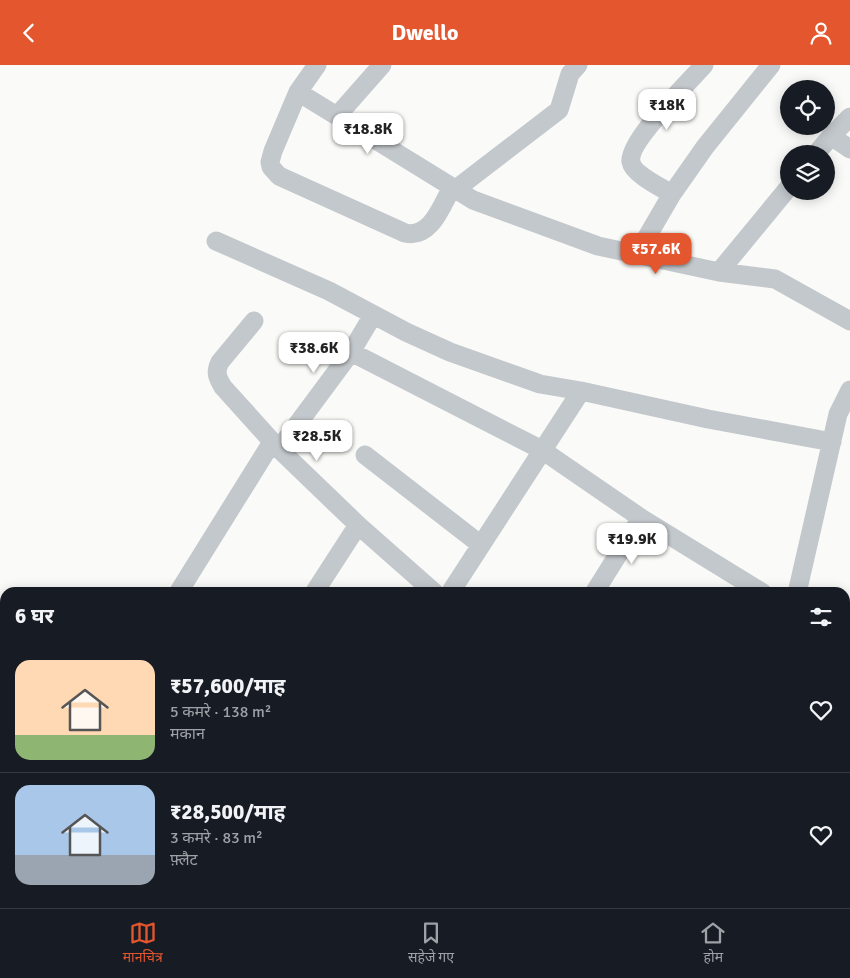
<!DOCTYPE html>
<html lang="hi">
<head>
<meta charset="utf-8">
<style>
	:root { --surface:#171b24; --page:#20242c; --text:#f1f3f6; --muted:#9ea1a6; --line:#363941; --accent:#e4572e }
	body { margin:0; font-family:Signika,"Noto Sans Devanagari",sans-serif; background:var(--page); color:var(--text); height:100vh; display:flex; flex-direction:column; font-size:19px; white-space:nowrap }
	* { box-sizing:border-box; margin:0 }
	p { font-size:16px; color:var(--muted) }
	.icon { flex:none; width:28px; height:28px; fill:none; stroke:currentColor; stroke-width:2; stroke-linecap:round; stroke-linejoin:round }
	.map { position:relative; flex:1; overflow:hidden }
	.details { position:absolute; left:0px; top:522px; width:850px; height:321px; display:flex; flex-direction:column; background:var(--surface); border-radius:15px 15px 0 0; box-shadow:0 2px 12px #0003 }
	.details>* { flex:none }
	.controls { position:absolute; left:780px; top:15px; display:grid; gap:10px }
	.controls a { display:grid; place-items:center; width:55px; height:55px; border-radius:50%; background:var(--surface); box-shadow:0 2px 12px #0003; font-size:25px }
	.price { position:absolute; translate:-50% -42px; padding:0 11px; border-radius:10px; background:#fff; color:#222; font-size:16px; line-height:32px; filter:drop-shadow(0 1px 2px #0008) }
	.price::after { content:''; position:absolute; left:50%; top:30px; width:15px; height:11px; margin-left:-8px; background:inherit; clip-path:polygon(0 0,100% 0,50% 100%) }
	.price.active { background:var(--accent); color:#fff }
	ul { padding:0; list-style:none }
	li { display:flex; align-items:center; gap:15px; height:125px; padding:0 15px }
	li+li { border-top:1px solid var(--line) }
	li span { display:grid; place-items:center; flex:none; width:140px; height:100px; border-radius:15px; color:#555 }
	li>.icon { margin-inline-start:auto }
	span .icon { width:60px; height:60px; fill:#fffc; stroke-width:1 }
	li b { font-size:21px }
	h2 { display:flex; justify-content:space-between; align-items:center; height:60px; padding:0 15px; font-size:21px }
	header { display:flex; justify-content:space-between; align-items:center; height:65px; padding:0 15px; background:var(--accent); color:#fff; font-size:22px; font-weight:700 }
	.tabs { display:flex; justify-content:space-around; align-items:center; height:70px; border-top:1px solid var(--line); background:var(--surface); font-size:14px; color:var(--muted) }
	.tabs a { display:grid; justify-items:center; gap:2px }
	.tabs .active { color:var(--accent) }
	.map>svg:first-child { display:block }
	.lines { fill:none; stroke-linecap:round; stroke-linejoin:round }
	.street { stroke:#c3c8cc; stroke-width:19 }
</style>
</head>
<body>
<header><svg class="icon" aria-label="back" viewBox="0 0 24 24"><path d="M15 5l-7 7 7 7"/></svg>Dwello<svg class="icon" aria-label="person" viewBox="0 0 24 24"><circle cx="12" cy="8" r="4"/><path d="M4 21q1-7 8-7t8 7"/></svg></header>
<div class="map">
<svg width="850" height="843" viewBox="0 0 850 843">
	<rect width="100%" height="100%" fill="#fafaf8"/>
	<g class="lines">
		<path class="street" d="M 317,0 L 298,27 L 273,86 L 270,97 L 271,102 L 279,111 L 405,168 C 431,174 442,140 452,122
			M 298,27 L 473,135 L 598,181 L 719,207 L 775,214 L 850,256
			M 337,51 L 382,0
			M 831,71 L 850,84
			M 816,89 L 831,71 L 850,52
			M 456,124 L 559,45 L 570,9 L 578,0
			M 672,129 C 662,123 633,109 631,97 C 627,77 690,16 704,0
			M 216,176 L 329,226 L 406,267 L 450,287 L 540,319 L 581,326 L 708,354 L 832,377
			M 637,189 L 672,129 L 705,82 L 771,0
			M 719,207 L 789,122
			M 254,256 L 220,297 C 215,307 217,312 223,322 L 279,384 L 358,460 L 435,528
			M 351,287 L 542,385 L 641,453 L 763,528
			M 279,384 L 351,287 L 373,250
			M 365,390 L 481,480
			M 178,528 L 272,377
			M 314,528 L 358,460
			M 450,528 L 581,326
			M 594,528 L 641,453
			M 797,528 L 838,349 L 850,325
			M 845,583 L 850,587
			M 845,701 L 850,694
			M 111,839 L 117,843
			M 322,839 L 329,843
			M 477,839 L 483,843
			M 668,839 L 674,843
			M 823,839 L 830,843
			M 246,843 L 249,839
			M 445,843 L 448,839
			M 589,843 L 591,839
			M 740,843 L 744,839"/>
	</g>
</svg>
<div class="controls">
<a><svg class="icon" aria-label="locate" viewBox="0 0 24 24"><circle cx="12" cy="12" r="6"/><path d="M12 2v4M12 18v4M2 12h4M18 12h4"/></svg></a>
<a><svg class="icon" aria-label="layers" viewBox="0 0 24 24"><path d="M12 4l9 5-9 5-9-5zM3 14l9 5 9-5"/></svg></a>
</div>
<b class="price" style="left:667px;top:66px">₹18K</b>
<b class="price" style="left:368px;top:90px">₹18.8K</b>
<b class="price active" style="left:656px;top:210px">₹57.6K</b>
<b class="price" style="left:314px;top:309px">₹38.6K</b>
<b class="price" style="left:317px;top:397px">₹28.5K</b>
<b class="price" style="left:632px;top:500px">₹19.9K</b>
<section class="details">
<h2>6 घर<svg class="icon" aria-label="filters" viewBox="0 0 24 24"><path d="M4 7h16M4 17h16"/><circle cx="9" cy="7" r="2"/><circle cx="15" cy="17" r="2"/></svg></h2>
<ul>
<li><span style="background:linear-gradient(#ffd9b3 75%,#8fb573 0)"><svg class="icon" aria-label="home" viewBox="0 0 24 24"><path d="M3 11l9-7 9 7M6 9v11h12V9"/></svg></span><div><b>₹57,600/माह</b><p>5 कमरे · 138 m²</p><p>मकान</p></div><svg class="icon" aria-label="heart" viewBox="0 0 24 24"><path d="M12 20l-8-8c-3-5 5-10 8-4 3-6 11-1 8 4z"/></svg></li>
<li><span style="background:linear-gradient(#a9c7e8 70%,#9aa5b1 0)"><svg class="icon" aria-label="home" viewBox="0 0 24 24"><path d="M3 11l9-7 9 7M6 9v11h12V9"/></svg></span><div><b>₹28,500/माह</b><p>3 कमरे · 83 m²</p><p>फ़्लैट</p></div><svg class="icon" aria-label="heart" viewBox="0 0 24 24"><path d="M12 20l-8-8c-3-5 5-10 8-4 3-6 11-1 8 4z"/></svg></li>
</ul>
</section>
</div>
<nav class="tabs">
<a class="active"><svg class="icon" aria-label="map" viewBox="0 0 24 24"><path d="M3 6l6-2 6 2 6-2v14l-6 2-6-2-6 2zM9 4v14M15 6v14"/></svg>मानचित्र</a>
<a><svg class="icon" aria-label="saved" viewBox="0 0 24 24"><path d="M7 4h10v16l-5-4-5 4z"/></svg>सहेजे गए</a>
<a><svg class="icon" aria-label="home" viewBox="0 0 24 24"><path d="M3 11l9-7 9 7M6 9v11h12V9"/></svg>होम</a>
</nav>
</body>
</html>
